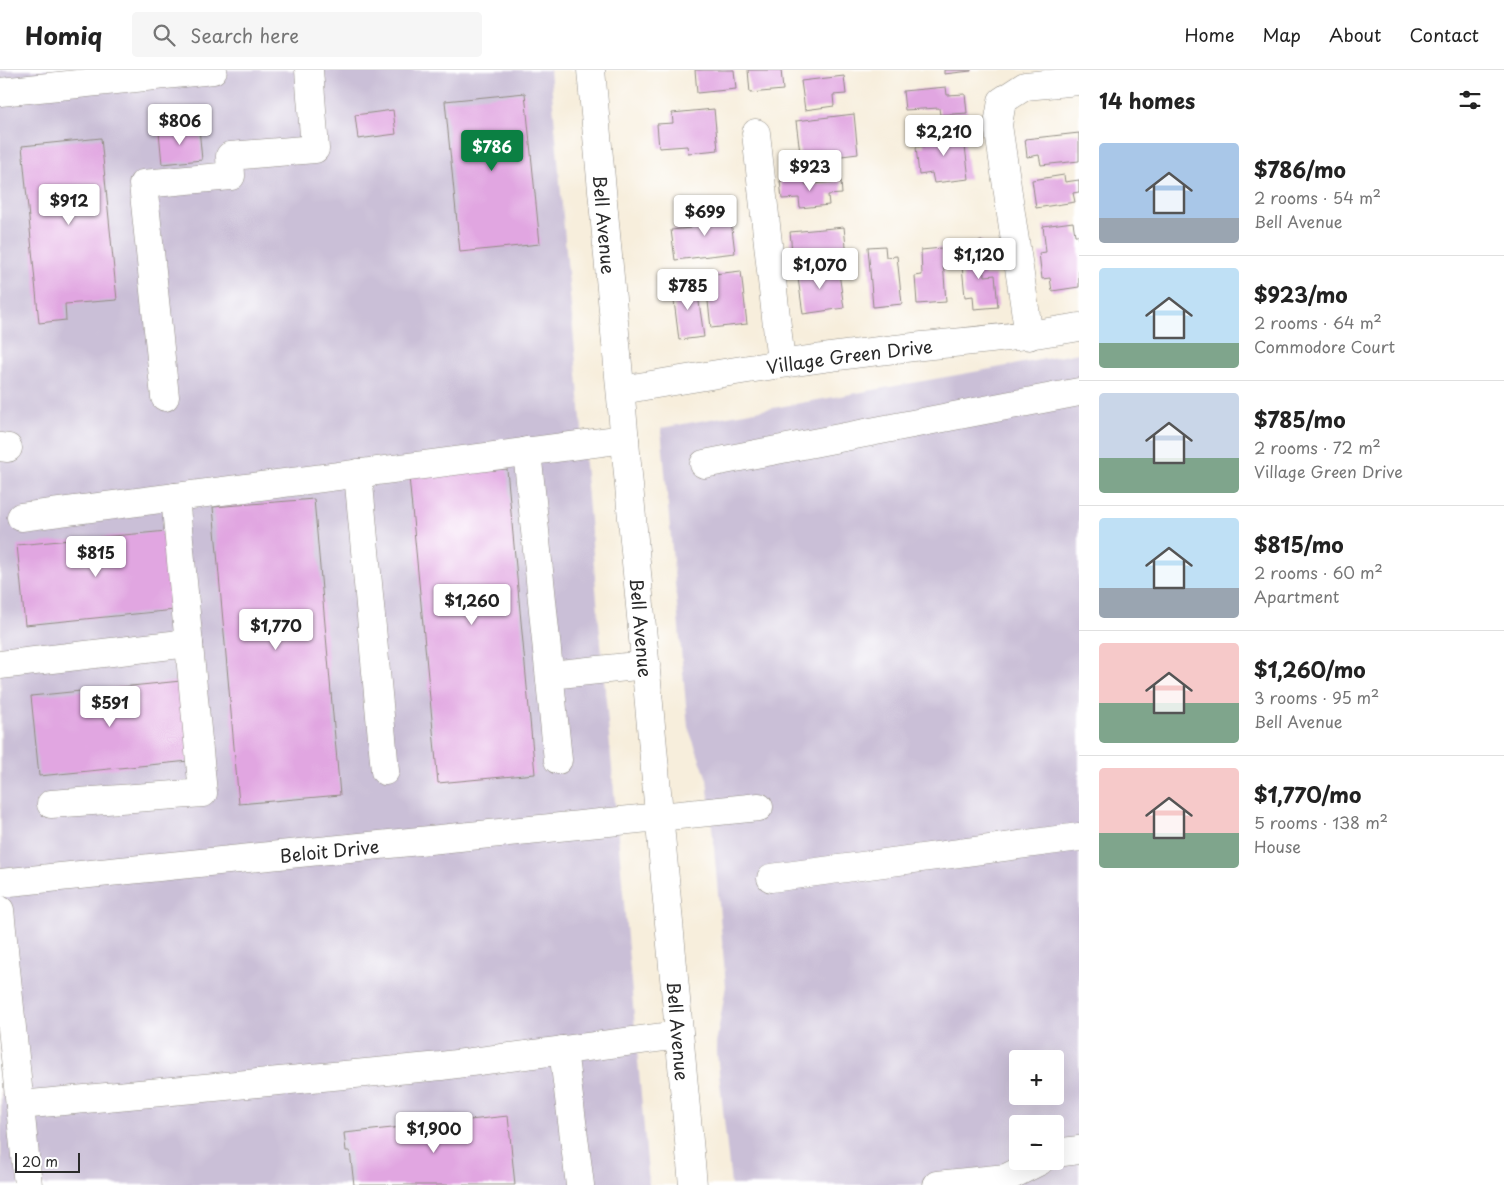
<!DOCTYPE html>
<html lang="en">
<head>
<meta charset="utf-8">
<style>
	:root { --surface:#fff; --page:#f6f6f6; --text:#222; --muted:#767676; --line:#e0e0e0; --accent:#0b8043 }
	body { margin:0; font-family:"Playpen Sans",sans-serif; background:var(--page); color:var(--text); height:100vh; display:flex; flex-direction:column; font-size:19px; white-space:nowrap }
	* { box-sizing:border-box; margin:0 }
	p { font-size:16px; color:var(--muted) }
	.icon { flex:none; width:28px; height:28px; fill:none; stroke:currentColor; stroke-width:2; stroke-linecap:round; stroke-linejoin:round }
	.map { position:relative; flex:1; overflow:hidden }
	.side { display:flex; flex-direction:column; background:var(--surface); width:425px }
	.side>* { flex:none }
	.fabs { position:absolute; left:1009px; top:980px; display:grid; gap:10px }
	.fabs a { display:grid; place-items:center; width:55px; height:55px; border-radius:5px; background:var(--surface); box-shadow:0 5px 20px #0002; font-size:25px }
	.scale { position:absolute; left:15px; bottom:12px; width:65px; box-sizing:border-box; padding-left:5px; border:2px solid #2b2b2b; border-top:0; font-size:14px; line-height:18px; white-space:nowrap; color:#2b2b2b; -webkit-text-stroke:4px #fff; paint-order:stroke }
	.price { position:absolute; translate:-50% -42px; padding:0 11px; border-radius:5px; background:#fff; color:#222; font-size:16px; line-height:32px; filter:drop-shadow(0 1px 2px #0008) }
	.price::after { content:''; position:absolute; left:50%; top:30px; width:15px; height:11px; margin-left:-8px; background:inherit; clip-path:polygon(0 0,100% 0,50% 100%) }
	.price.active { background:var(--accent); color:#fff }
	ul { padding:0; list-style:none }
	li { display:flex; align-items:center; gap:15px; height:125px; padding:0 20px }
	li+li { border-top:1px solid var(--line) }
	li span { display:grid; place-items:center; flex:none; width:140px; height:100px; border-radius:5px; color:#555 }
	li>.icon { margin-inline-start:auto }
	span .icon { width:60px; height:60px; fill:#fffc; stroke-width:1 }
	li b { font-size:21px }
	h2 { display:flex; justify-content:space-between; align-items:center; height:60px; padding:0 20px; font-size:21px }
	header { display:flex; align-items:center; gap:30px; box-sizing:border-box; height:70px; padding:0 25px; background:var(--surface); border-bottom:1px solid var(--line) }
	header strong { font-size:24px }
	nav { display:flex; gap:28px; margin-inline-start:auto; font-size:18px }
	.search { width:350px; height:45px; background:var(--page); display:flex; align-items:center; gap:12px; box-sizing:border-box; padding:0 18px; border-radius:5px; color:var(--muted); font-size:19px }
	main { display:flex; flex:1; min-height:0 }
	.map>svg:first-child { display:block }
	.industrial { fill:#cabfd7; fill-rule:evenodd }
	.building { fill:#e1a6e1 }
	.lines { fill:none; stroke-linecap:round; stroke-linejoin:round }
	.minor-casing { stroke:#918c84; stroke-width:29 }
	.major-casing { stroke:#918c84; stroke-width:29 }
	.minor { stroke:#fff; stroke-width:28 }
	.major { stroke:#fff; stroke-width:28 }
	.labels { text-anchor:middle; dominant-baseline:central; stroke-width:4; stroke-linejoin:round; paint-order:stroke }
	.street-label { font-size:18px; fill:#2b2b2b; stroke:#fff }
</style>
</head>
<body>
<header>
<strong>Homiq</strong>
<div class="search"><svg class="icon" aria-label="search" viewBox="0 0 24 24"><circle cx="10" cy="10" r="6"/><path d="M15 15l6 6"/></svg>Search here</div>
<nav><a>Home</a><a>Map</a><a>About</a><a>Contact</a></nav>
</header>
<main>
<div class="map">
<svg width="1079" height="1115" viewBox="0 0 1079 1115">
	<rect width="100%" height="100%" fill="#fff"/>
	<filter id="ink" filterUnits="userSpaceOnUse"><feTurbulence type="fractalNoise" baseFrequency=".02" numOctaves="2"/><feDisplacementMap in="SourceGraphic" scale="10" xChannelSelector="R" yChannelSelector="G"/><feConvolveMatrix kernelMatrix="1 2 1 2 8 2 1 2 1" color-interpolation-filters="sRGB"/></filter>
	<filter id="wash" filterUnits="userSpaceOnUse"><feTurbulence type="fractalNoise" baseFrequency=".0096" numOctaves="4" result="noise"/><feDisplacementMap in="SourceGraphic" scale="20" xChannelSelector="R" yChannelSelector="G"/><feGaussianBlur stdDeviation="1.12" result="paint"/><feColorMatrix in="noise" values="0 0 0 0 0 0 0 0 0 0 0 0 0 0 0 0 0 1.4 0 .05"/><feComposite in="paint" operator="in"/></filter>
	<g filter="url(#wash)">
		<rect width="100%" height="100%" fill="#f7eedc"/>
		<path class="industrial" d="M 0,0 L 550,0 L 649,1115 L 1,1115 Z
			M 1079,283 L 1079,1115 L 731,1115 L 716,974 L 726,916 L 713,766 L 707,709 L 688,657 L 661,358 ZM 1018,989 L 1055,989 L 1055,1026 L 1018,1026 ZM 1018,1054 L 1055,1054 L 1055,1091 L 1018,1091 Z"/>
		<g id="blocks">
			<path class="building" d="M 695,0 L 734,0 L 736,19 L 697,23 Z
				M 748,0 L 781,0 L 783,20 L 750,23 Z
				M 944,0 L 971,0 L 971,1 L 944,4 Z
				M 844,6 L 846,24 L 833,25 L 834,36 L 805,40 L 801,11 Z
				M 946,17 L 947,25 L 965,24 L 967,43 L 940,45 L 939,38 L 905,40 L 903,21 Z
				M 525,23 L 540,174 L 460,182 L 445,31 Z
				M 714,39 L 718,80 L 688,83 L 687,76 L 659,78 L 657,54 L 673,53 L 672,43 Z
				M 393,40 L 396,64 L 358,69 L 355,45 Z
				M 854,44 L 858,84 L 801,91 L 796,51 Z
				M 199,58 L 202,90 L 162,94 L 159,62 Z
				M 963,60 L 969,109 L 934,113 L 932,103 L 919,105 L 916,77 L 924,76 L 923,65 Z
				M 1079,63 L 1079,91 L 1041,95 L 1039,85 L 1027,87 L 1025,69 Z
				M 101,68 L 117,230 L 65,234 L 66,250 L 39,253 L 22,76 Z
				M 1064,105 L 1065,112 L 1079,110 L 1079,122 L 1073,123 L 1075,132 L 1036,138 L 1032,110 Z
				M 805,108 L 806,115 L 841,111 L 842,124 L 828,125 L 829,135 L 800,138 L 799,128 L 782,129 L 780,111 Z
				M 730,142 L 735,183 L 675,190 L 671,160 L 691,158 L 690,147 Z
				M 1073,152 L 1075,165 L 1079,165 L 1079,217 L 1052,221 L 1050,208 L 1042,209 L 1039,183 L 1046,182 L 1043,156 Z
				M 844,157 L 847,186 L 793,191 L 790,162 Z
				M 982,171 L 985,206 L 995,205 L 998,237 L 974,239 L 973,226 L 965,227 L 962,196 L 970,195 L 968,173 Z
				M 885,176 L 886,187 L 897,186 L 902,234 L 873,237 L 868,177 Z
				M 942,178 L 946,232 L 917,234 L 915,206 L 922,205 L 921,180 Z
				M 838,196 L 844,238 L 803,244 L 797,201 Z
				M 741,201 L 747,254 L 711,258 L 705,205 Z
				M 696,211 L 704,267 L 679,270 L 672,215 Z
				M 507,399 L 535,704 L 438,713 L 409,407 Z
				M 314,429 L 340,725 L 239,734 L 213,437 Z
				M 167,461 L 175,540 L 25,555 L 17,475 Z
				M 181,611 L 189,691 L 39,706 L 31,626 Z
				M 508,1046 L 515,1115 L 354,1115 L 350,1081 L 346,1081 L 344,1063 Z"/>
		</g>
	</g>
	<g filter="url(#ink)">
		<use href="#blocks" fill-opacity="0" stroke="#918c84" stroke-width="1"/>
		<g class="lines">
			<defs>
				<g id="minor">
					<path d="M 0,22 L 213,0"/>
					<path d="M 756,63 L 781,293"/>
					<path d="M 1029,266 L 998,55 L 1002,31 L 1025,16 L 1079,11"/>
					<path id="s1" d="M 621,320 C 710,305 798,290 887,280 C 951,272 1015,269 1079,257"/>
					<path d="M 165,327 L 143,114 L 231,106 L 230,86 L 315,79 L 309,0"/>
					<path d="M 0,377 L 8,378"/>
					<path d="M 527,381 L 558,690"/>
					<path d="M 704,394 L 1079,322"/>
					<path d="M 358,403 L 385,701"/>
					<path d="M 21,447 L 625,369"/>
					<path d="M 0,595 L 189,573"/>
					<path d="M 550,605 L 646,595"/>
					<path d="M 51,734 L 203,723 L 175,427"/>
					<path d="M 771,808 L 1079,767"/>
					<path id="s2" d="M 0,813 L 759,737"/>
					<path d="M 0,840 L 28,1115"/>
					<path d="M 563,980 L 580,1115"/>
					<path d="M 20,1035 L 441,996 L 679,965"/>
					<path d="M 1055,1083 L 1079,1080"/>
					<path d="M 937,1115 L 1006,1108 L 1040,1091"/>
				</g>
				<g id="major">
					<path id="s3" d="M 591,0 L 693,1115"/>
				</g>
			</defs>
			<use href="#minor" class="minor-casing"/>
			<use href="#major" class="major-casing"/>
			<use href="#minor" class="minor"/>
			<use href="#major" class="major"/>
		</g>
	</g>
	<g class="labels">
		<g class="street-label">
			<text stroke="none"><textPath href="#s3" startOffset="155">Bell Avenue</textPath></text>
			<text stroke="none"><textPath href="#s1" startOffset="231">Village Green Drive</textPath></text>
			<text stroke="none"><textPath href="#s3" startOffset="560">Bell Avenue</textPath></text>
			<text stroke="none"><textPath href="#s2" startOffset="331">Beloit Drive</textPath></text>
			<text stroke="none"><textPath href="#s3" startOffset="965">Bell Avenue</textPath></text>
		</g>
	</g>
</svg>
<div class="fabs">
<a>+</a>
<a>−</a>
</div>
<div class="scale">20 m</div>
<b class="price" style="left:180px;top:76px">$806</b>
<b class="price" style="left:944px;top:87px">$2,210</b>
<b class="price active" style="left:492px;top:102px">$786</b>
<b class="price" style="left:810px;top:122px">$923</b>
<b class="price" style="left:69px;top:156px">$912</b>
<b class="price" style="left:705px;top:167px">$699</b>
<b class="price" style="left:979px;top:210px">$1,120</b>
<b class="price" style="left:820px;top:220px">$1,070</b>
<b class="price" style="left:688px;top:241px">$785</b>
<b class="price" style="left:96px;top:508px">$815</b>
<b class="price" style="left:472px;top:556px">$1,260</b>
<b class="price" style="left:276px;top:581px">$1,770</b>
<b class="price" style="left:110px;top:658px">$591</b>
<b class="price" style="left:434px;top:1084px">$1,900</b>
</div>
<section class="side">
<h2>14 homes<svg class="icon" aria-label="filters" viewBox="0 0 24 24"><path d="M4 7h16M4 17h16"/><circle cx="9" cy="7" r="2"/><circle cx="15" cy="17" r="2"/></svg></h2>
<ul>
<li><span style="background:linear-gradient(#a9c7e8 75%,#9aa5b1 0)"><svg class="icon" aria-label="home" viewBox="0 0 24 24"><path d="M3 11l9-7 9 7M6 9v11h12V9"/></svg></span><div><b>$786/mo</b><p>2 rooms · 54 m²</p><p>Bell Avenue</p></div></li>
<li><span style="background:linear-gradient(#bfe0f5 75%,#7fa58c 0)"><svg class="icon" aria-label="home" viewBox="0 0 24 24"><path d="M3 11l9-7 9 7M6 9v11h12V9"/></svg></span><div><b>$923/mo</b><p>2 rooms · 64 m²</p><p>Commodore Court</p></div></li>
<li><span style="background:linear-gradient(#c9d6e8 65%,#7fa58c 0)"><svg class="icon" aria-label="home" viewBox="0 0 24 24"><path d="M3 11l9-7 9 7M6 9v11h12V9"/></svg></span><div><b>$785/mo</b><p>2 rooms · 72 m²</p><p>Village Green Drive</p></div></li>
<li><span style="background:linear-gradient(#bfe0f5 70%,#9aa5b1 0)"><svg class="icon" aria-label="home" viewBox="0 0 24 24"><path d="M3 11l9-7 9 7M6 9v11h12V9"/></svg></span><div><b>$815/mo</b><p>2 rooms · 60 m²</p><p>Apartment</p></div></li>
<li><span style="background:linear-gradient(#f6c9c9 60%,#7fa58c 0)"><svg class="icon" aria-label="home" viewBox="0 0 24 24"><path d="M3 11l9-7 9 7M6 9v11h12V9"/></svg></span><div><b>$1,260/mo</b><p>3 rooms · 95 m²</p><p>Bell Avenue</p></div></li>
<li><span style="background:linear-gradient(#f6c9c9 65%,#7fa58c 0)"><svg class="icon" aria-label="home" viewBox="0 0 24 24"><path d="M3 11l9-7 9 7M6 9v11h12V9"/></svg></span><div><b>$1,770/mo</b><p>5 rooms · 138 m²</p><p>House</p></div></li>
</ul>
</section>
</main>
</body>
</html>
